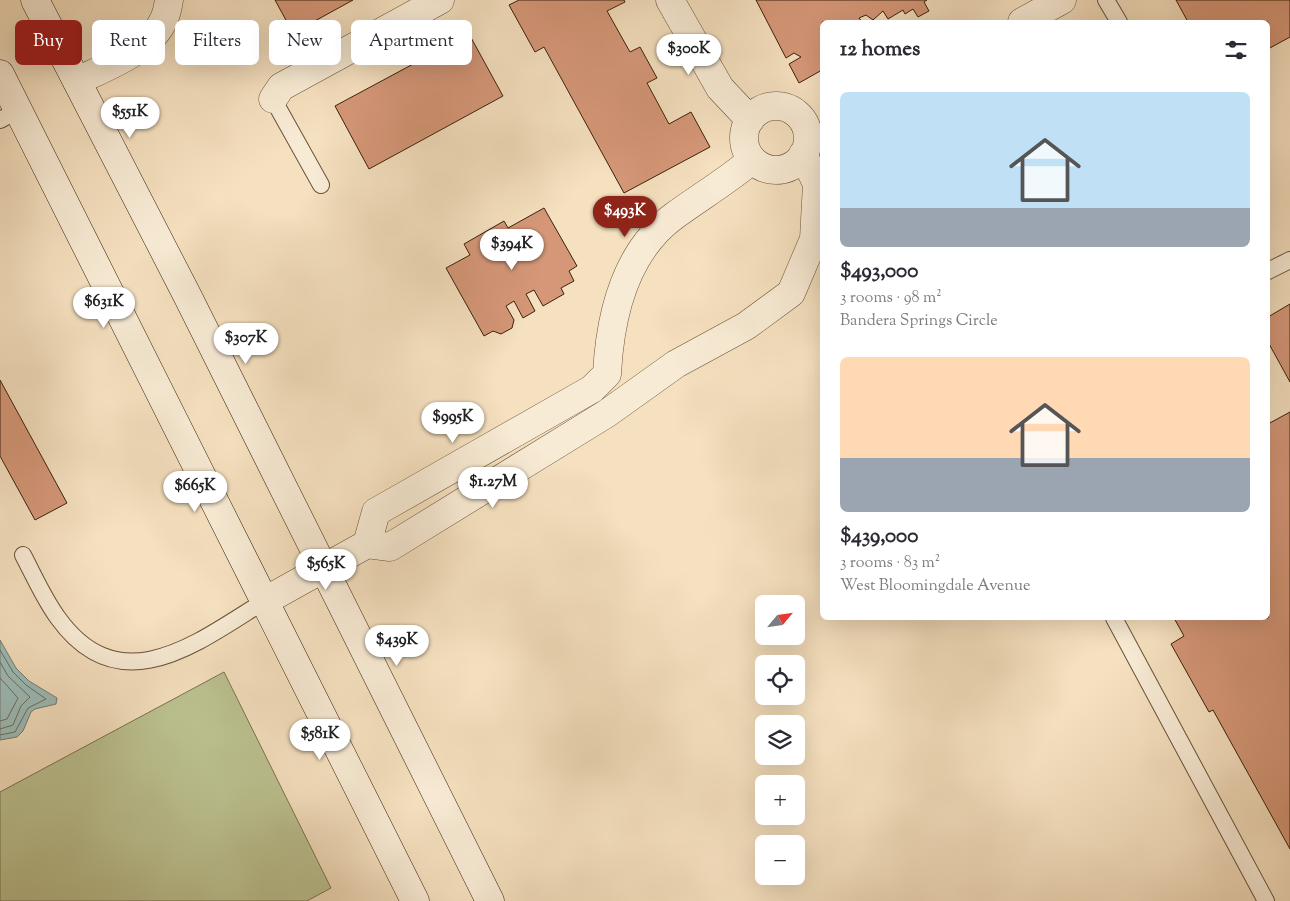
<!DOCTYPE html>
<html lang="en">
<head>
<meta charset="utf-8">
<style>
	:root { --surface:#fff; --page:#f2f2f3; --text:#2b2b33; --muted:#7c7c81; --accent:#8f2418 }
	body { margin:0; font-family:"Sorts Mill Goudy",serif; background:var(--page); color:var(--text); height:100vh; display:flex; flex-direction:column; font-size:19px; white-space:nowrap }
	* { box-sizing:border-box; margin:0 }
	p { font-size:16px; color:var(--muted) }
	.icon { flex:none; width:28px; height:28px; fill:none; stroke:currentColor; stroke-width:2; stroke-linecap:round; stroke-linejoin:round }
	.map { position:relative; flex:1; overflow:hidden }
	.details { position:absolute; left:820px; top:20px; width:450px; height:600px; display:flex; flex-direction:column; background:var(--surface); border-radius:8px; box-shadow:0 5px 20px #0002 }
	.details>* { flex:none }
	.top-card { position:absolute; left:15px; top:20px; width:475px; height:45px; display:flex; gap:10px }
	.needle { width:32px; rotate:61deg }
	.fabs { position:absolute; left:755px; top:595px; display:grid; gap:10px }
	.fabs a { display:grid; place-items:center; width:50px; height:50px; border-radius:8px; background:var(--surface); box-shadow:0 5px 20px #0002; font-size:25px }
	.price { position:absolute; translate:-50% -42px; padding:0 11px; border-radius:18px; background:#fff; color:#222; font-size:16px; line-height:32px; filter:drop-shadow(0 1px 2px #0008) }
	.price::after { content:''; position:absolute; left:50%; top:30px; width:15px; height:11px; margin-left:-8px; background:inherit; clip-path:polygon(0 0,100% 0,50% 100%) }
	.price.selected { background:var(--accent); color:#fff }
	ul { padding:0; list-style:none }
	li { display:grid; align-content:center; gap:10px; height:265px; padding:0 20px }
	li span { display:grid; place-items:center; height:155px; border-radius:8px; color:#555 }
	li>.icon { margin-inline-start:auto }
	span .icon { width:90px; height:90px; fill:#fffc; stroke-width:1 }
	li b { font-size:21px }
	h2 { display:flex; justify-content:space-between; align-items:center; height:60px; padding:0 20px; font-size:21px }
	.chip { padding:0 18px; border-radius:8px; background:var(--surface); box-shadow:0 5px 20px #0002; font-size:18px; line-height:45px }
	.chip.selected { background:var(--accent); color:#fff }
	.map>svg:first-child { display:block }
	.green { fill:#bcc291; stroke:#7b724e }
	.water { fill:#9dbcb8; stroke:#757e72 }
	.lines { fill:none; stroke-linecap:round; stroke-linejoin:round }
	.shore { stroke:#6c6e61; stroke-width:1 }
	.building { fill:#d59778; stroke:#3a210a }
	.service-casing { stroke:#695137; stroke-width:18 }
	.minor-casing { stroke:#695137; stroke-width:29 }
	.secondary-casing { stroke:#3a210a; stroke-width:29 }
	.service { stroke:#f8ebd5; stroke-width:16 }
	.minor { stroke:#f8ebd5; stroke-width:28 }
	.secondary { stroke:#f8ebd5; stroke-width:28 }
</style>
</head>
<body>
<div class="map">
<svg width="1290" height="901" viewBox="0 0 1290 901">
	<rect width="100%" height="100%" fill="#f5e0bf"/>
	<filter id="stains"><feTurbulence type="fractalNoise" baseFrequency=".004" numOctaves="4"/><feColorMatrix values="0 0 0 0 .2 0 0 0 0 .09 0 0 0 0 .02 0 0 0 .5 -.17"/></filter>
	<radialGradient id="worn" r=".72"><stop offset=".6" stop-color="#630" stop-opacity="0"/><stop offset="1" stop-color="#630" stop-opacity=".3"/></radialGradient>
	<path class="green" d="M 224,672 L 331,888 L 307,901 L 0,901 L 0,792 Z"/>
	<path class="water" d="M 0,640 L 16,668 L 29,681 L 57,698 L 56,704 L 35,709 L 31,712 L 23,731 L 17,737 L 0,740 Z"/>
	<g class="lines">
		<path class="shore" d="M 0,650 L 13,672 L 26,685 L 46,699 L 28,708 L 15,732 L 0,735
			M 0,662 L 8,676 L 30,697 L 21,706 L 13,725 L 0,729
			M 0,678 L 18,698 L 7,719 L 0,721"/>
	</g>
	<path class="building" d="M 275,0 L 353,0 L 293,33 Z
		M 519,0 L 624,0 L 625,2 L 607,11 L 630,52 L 640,47 L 657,78 L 647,83 L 669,124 L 691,112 L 710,147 L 624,193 L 544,47 L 535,52 L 509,5 Z
		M 756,0 L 927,0 L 924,2 L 929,11 L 918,17 L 913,9 L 905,14 L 903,10 L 888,19 L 883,11 L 873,20 L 866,15 L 859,18 L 862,22 L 822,22 L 822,70 L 799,83 L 789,64 L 801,57 L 794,53 L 786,58 Z
		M 1176,0 L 1290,0 L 1290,37 L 1268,49 L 1268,22 L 1188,22 Z
		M 469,34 L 503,96 L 369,169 L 335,106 Z
		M 544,208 L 577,266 L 569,271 L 574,281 L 561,288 L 564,294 L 543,306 L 534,290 L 526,294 L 535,311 L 523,318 L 514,301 L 506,306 L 514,320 L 512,328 L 501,334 L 493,331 L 484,336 L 446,268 L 470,255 L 464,244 L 504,221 L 508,228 Z
		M 1290,304 L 1290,382 L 1268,342 L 1268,317 Z
		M 0,380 L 67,503 L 35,520 L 0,456 Z
		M 1290,412 L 1290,849 L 1213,710 L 1209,712 L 1171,644 L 1184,636 L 1174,618 L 1268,618 L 1268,424 Z"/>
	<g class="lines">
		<defs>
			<path id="service" d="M 1106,0 L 1119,22
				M 273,99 L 321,185
				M 0,120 L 19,110
				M 1268,271 L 1290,260
				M 23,555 C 34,576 44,599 58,618 C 120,704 197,643 263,602
				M 1114,618 L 1266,901"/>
			<path id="minor" d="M 670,0 L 720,88 L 750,120
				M 1022,22 L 1062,0
				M 77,81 C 106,67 151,51 164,19 C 167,13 168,6 169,0
				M 273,99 L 281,87 L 440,0
				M744 138a32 32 0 1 1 64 0a32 32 0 1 1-64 0Z
				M 367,544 L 376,512 L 592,389 L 607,374 C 610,316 625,252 674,216 C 700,197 727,181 752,160
				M 263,602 L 367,544 L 390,547 L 606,414 L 676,364 L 746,326 L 791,293 L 814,239 L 817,184 L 803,154"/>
			<path id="secondary" d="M 35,0 L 188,297 L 490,901
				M 0,74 L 415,901"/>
		</defs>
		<use href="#service" class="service-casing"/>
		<use href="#minor" class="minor-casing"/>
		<use href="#secondary" class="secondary-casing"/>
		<use href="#service" class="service"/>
		<use href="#minor" class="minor"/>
		<use href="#secondary" class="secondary"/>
	</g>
	<rect width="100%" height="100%" filter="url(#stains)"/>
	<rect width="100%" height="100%" fill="url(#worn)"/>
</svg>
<div class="fabs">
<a><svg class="needle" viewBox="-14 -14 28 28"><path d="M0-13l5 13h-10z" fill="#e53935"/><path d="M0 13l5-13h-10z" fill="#7c7c81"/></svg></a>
<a><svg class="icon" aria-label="locate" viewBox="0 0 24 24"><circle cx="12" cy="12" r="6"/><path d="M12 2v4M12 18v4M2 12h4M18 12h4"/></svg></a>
<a><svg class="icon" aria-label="layers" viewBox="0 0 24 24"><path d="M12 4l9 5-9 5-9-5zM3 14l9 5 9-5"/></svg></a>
<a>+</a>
<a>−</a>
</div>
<b class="price" style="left:689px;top:76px">$300K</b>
<b class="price" style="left:130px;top:139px">$551K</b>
<b class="price selected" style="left:625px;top:238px">$493K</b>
<b class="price" style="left:512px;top:271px">$394K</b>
<b class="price" style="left:104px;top:329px">$631K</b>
<b class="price" style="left:246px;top:365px">$307K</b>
<b class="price" style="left:453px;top:444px">$995K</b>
<b class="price" style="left:493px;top:509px">$1.27M</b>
<b class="price" style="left:195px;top:513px">$665K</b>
<b class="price" style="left:326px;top:591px">$565K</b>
<b class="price" style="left:397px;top:667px">$439K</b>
<b class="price" style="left:320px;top:761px">$581K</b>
<div class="top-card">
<a class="chip selected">Buy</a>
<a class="chip">Rent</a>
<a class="chip">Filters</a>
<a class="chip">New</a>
<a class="chip">Apartment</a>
</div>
<section class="details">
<h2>12 homes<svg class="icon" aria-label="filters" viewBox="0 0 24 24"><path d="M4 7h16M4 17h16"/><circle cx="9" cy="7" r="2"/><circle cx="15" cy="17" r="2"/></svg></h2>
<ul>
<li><span style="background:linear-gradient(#bfe0f5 75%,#9aa5b1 0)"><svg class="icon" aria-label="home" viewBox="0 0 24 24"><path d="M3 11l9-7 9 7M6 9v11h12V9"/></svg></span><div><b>$493,000</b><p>3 rooms · 98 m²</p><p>Bandera Springs Circle</p></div></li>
<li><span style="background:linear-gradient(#ffd9b3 65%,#9aa5b1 0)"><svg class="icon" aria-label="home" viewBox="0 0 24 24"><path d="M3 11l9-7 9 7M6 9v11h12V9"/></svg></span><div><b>$439,000</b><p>3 rooms · 83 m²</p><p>West Bloomingdale Avenue</p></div></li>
</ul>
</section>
</div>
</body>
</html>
